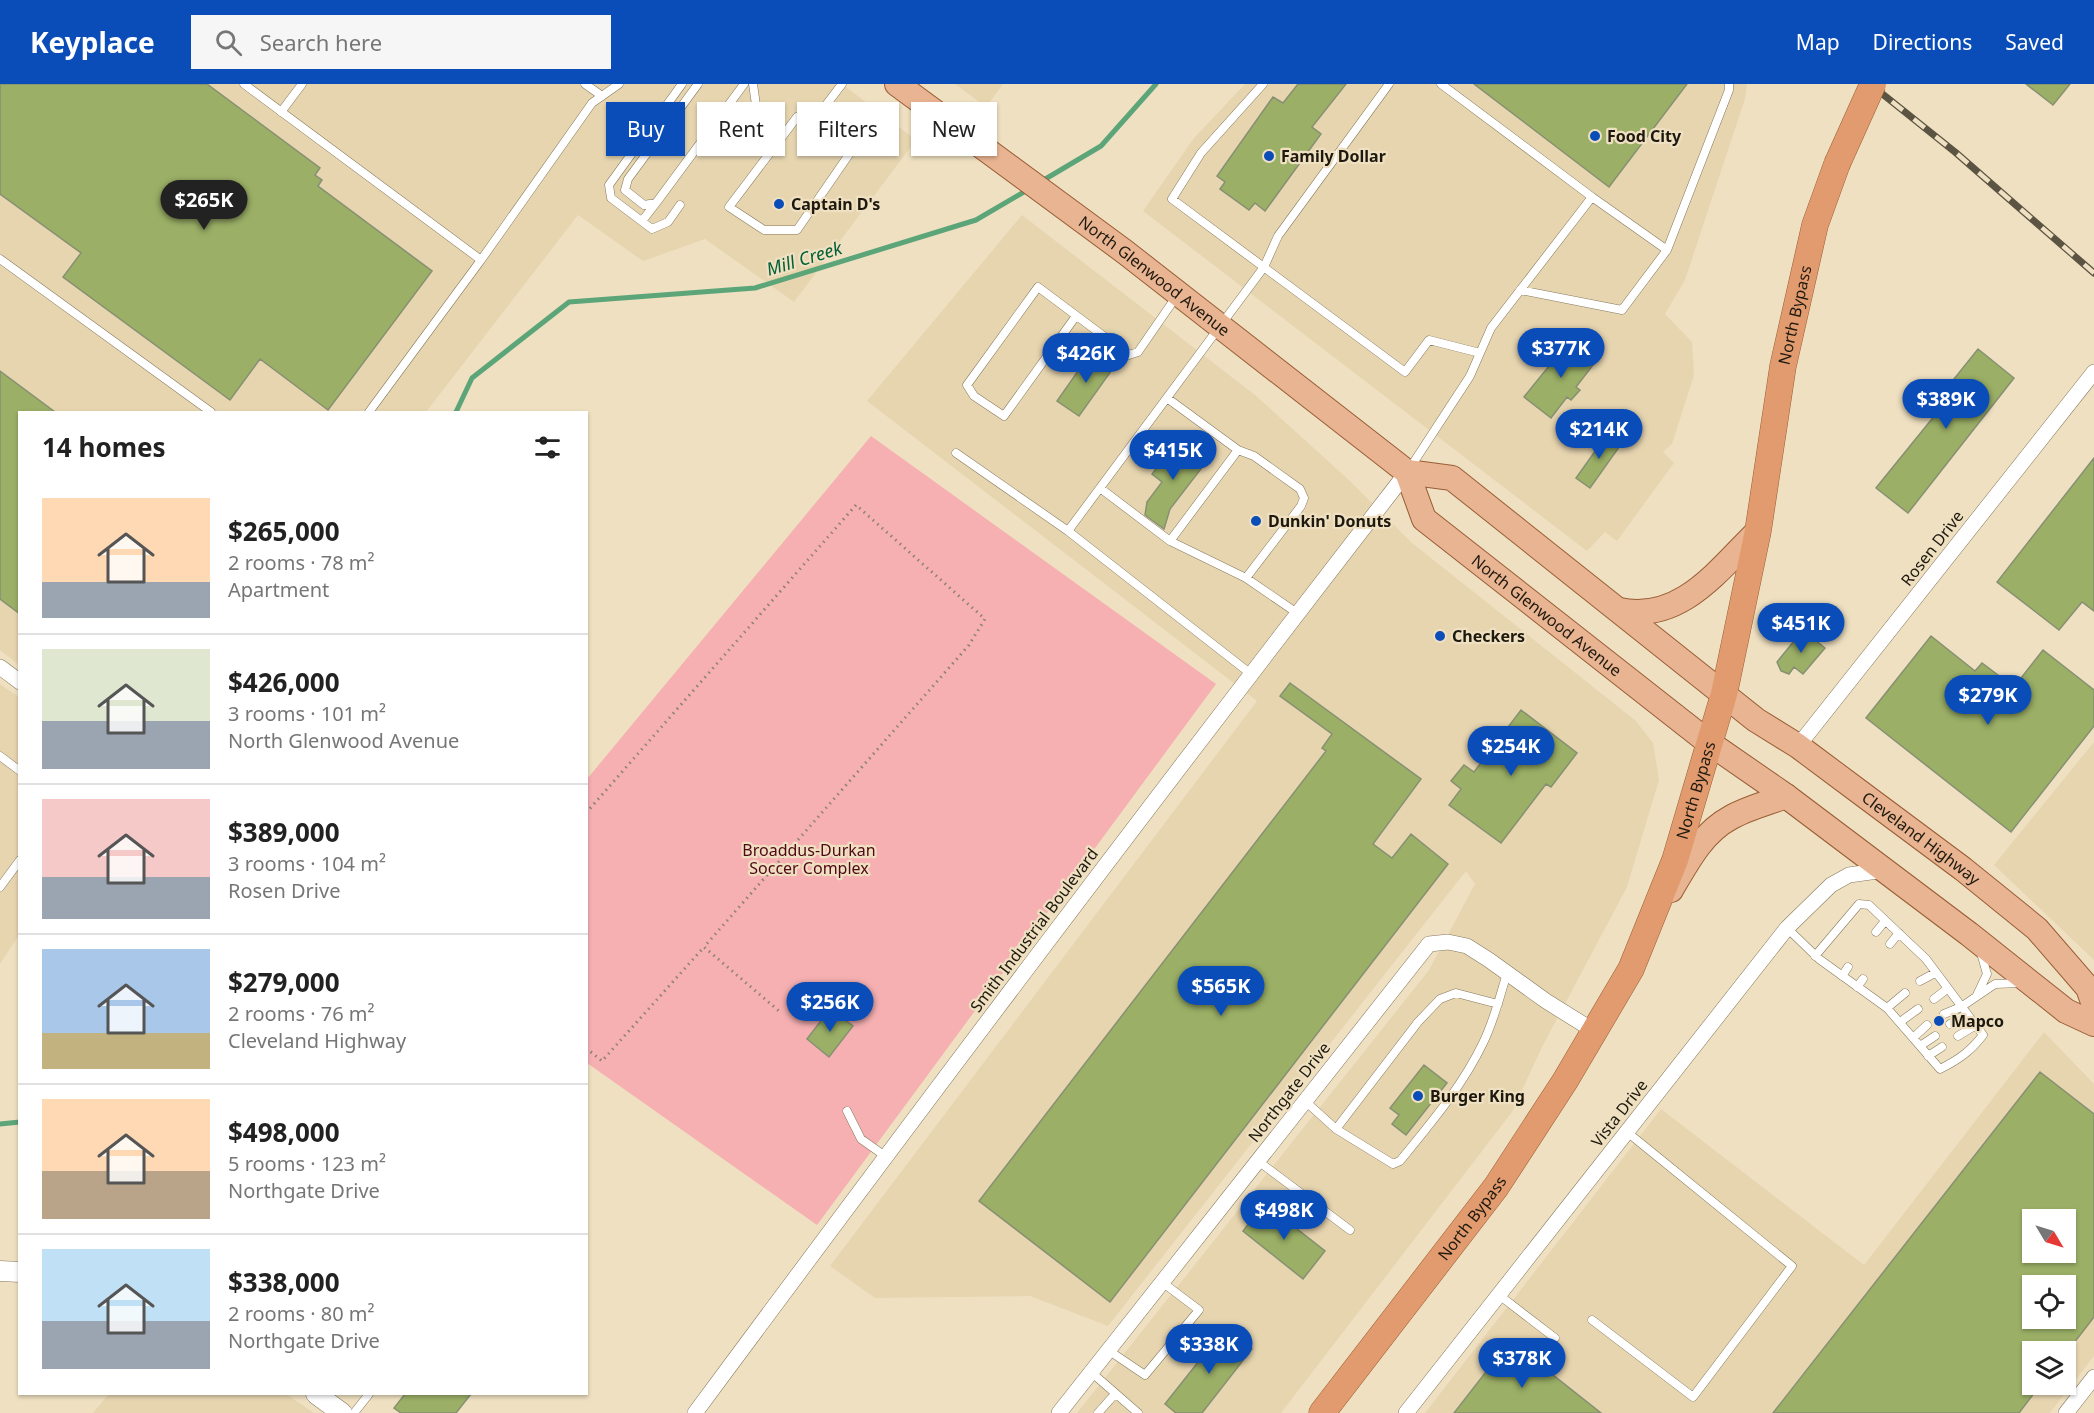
<!DOCTYPE html>
<html lang="en">
<head>
<meta charset="utf-8">
<style>
	:root { --surface:#fff; --page:#f6f6f6; --text:#222; --muted:#767676; --line:#e0e0e0; --accent:#0b4db8 }
	body { margin:0; font-family:"Noto Sans",sans-serif; background:var(--page); color:var(--text); height:100vh; display:flex; flex-direction:column; font-size:22px; white-space:nowrap }
	* { box-sizing:border-box; margin:0 }
	p { font-size:20px; color:var(--muted) }
	.icon { flex:none; width:33px; height:33px; fill:none; stroke:currentColor; stroke-width:2; stroke-linecap:round; stroke-linejoin:round }
	.map { position:relative; flex:1; overflow:hidden }
	.sheet { position:absolute; left:18px; top:327px; width:570px; height:984px; display:flex; flex-direction:column; background:var(--surface); border-radius:0px; box-shadow:0 2px 4px #0004 }
	.sheet>* { flex:none }
	.guide { position:absolute; left:606px; top:18px; width:570px; height:54px; display:flex; gap:12px }
	.needle { width:39px; rotate:128deg }
	.fabs { position:absolute; left:2022px; top:1125px; display:grid; gap:12px }
	.fabs a { display:grid; place-items:center; width:54px; height:54px; border-radius:0px; background:var(--surface); box-shadow:0 2px 4px #0004; font-size:30px }
	.price { position:absolute; translate:-50% -51px; padding:0 14px; border-radius:21px; background:var(--accent); color:#fff; font-size:20px; line-height:39px; filter:drop-shadow(0 2px 3px #0008) }
	.price::after { content:''; position:absolute; left:50%; top:36px; width:18px; height:14px; margin-left:-9px; background:inherit; clip-path:polygon(0 0,100% 0,50% 100%) }
	.price.selected { background:#222; color:#fff }
	ul { padding:0; list-style:none }
	li { display:flex; align-items:center; gap:18px; height:150px; padding:0 24px }
	li+li { border-top:2px solid var(--line) }
	li span { display:grid; place-items:center; flex:none; width:168px; height:120px; border-radius:0px; color:#555 }
	li>.icon { margin-inline-start:auto }
	span .icon { width:72px; height:72px; fill:#fffc; stroke-width:1 }
	li b { font-size:26px }
	h2 { display:flex; justify-content:space-between; align-items:center; height:72px; padding:0 24px; font-size:26px }
	.pill { padding:0 21px; border-radius:0px; background:var(--surface); box-shadow:0 2px 4px #0004; font-size:21px; line-height:54px }
	.pill.selected { background:var(--accent); color:#fff }
	header { display:flex; align-items:center; gap:36px; box-sizing:border-box; height:84px; padding:0 30px; background:var(--accent); color:#fff }
	header strong { font-size:28px }
	nav { display:flex; gap:33px; margin-inline-start:auto; font-size:21px }
	.search { width:420px; height:54px; background:var(--page); display:flex; align-items:center; gap:15px; box-sizing:border-box; padding:0 21px; border-radius:0px; color:var(--muted); font-size:22px }
	.map>svg:first-child { display:block }
	.built { fill:#e7d5b0; fill-rule:evenodd }
	.green { fill:#f6b0b2 }
	.lines { fill:none; stroke-linecap:round; stroke-linejoin:round }
	.stream { stroke:#5ca579; stroke-width:5 }
	.building { fill:#9baf66; stroke:#879072; stroke-width:1.5; fill-rule:evenodd }
	.service-casing { stroke:#85795c; stroke-width:9 }
	.minor-casing { stroke:#85795c; stroke-width:16 }
	.tertiary-casing { stroke:#85795c; stroke-width:21 }
	.primary-casing { stroke:#985d35; stroke-width:26 }
	.trunk-casing { stroke:#985d35; stroke-width:27 }
	.path { stroke:#8e836e; stroke-width:3; stroke-dasharray:1.5 4.5; stroke-linecap:butt }
	.service { stroke:#fff; stroke-width:8 }
	.minor { stroke:#fff; stroke-width:15 }
	.tertiary { stroke:#fff; stroke-width:20 }
	.primary { stroke:#e9b492; stroke-width:24 }
	.trunk { stroke:#e29b6e; stroke-width:26 }
	.rail-casing { stroke:#5c5443; stroke-width:7 }
	.rail { stroke:#efe0c1; stroke-width:4.5; stroke-dasharray:14; stroke-linecap:butt }
	.trunk-bridge-casing { stroke:#985d35; stroke-width:27; stroke-linecap:butt }
	.trunk-bridge { stroke:#e29b6e; stroke-width:26 }
	.poi-dot { fill:#0b4db8; stroke:#efe0c1; stroke-width:2 }
	.labels { text-anchor:middle; dominant-baseline:central; stroke-width:4.5; stroke-linejoin:round; paint-order:stroke }
	.poi-label { font-size:16px; font-weight:bold; fill:#1e190e; stroke:#efe0c1; text-anchor:start }
	.street-label { font-size:16px; fill:#1e190e; stroke:#efe0c1 }
	.park-label { font-size:16px; fill:#500716; stroke:#efe0c1 }
	.water-label { font-size:18px; font-style:italic; fill:#026037; stroke:#efe0c1 }
</style>
</head>
<body>
<header>
<strong>Keyplace</strong>
<div class="search"><svg class="icon" aria-label="search" viewBox="0 0 24 24"><circle cx="10" cy="10" r="6"/><path d="M15 15l6 6"/></svg>Search here</div>
<nav><a>Map</a><a>Directions</a><a>Saved</a></nav>
</header>
<div class="map">
<svg width="2094" height="1329" viewBox="0 0 2094 1329">
	<rect width="100%" height="100%" fill="#efe0c1"/>
	<path class="built" d="M 0,0 L 842,0 L 916,56 L 794,218 L 705,155 L 643,177 L 578,131 L 426,328 L 20,328 L 19,581 L 0,566 Z
		M 955,0 L 1003,0 L 986,23 Z
		M 1245,0 L 1747,0 L 1745,15 L 1685,196 L 1665,230 L 1692,258 L 1694,291 L 1672,360 L 1663,368 L 1674,379 L 1617,457 L 1605,448 L 1587,467 L 1143,127 L 1194,54 Z
		M 1022,131 L 1255,311 L 1349,396 L 1412,459 L 1636,637 L 1653,659 L 1659,696 L 1627,803 L 1542,963 L 1512,1028 L 1281,1329 L 1077,1329 L 1429,886 L 1475,800 L 1466,787 L 1108,1242 L 1030,1212 L 875,1214 L 830,1182 L 1257,617 L 867,317 Z
		M 0,600 L 20,614 L 19,851 L 0,880 Z
		M 2094,658 L 2094,876 L 1994,781 Z
		M 2044,948 L 2094,1000 L 2094,1272 L 2050,1329 L 1425,1329 L 1661,1025 L 1864,1181 ZM 2032,1136 L 2066,1136 L 2066,1168 L 2032,1168 ZM 2032,1202 L 2066,1202 L 2066,1234 L 2032,1234 ZM 2032,1268 L 2066,1268 L 2066,1300 L 2032,1300 Z
		M 109,1310 L 286,1310 L 314,1329 L 93,1329 Z"/>
	<path class="green" d="M 871,352 L 1216,600 L 817,1141 L 587,979 L 587,695 Z"/>
	<g class="lines">
		<path class="stream" d="M 1042,97 L 1101,62 L 1156,0
			M 456,328 L 472,294 L 569,218 L 755,204 L 976,136 L 1029,105
			M 0,1040 L 20,1038"/>
	</g>
	<path class="building" d="M 0,0 L 207,0 L 320,84 L 315,91 L 322,96 L 318,102 L 432,187 L 328,326 L 260,275 L 230,316 L 63,193 L 81,169 L 0,110 Z
		M 1298,0 L 1346,0 L 1312,43 L 1321,50 L 1265,127 L 1255,119 L 1249,126 L 1220,105 L 1225,98 L 1217,92 L 1273,13 L 1283,19 Z
		M 1474,0 L 1687,0 L 1609,103 Z
		M 2026,0 L 2070,0 L 2053,21 Z
		M 1570,256 L 1596,277 L 1576,303 L 1580,306 L 1571,316 L 1567,313 L 1551,334 L 1524,313 Z
		M 1978,265 L 2014,294 L 1908,429 L 1876,404 L 1944,320 L 1938,315 Z
		M 1092,267 L 1114,283 L 1079,332 L 1057,317 Z
		M 0,287 L 55,328 L 20,328 L 20,530 L 0,515 Z
		M 1608,349 L 1622,359 L 1590,404 L 1576,394 Z
		M 1178,356 L 1207,377 L 1170,425 L 1164,445 L 1145,431 L 1147,418 L 1162,398 L 1152,390 Z
		M 2094,374 L 2094,527 L 2082,518 L 2059,546 L 1997,498 Z
		M 1803,546 L 1825,564 L 1803,590 L 1794,583 L 1789,590 L 1781,587 L 1777,578 Z
		M 1931,552 L 1975,587 L 1982,579 L 2014,603 L 2043,566 L 2094,606 L 2094,642 L 2011,748 L 1866,634 Z
		M 1290,599 L 1421,695 L 1373,760 L 1392,774 L 1411,750 L 1448,780 L 1110,1218 L 979,1117 L 1326,667 L 1322,664 L 1332,650 L 1280,612 Z
		M 1521,626 L 1577,669 L 1551,703 L 1546,700 L 1501,759 L 1449,721 L 1461,705 L 1451,697 L 1464,681 L 1474,688 Z
		M 830,925 L 853,942 L 829,973 L 807,955 Z
		M 1424,981 L 1447,999 L 1406,1051 L 1392,1040 L 1399,1031 L 1390,1024 Z
		M 2040,988 L 2094,1030 L 2094,1233 L 2067,1268 L 2032,1268 L 2032,1300 L 2041,1300 L 2019,1329 L 1773,1329 ZM 2032,1136 L 2066,1136 L 2066,1168 L 2032,1168 ZM 2032,1202 L 2066,1202 L 2066,1234 L 2032,1234 Z
		M 1264,1119 L 1325,1167 L 1303,1195 L 1243,1147 Z
		M 1225,1244 L 1252,1265 L 1202,1329 L 1176,1329 L 1165,1320 Z
		M 1510,1257 L 1601,1329 L 1454,1329 Z
		M 405,1310 L 471,1310 L 456,1329 L 401,1329 L 394,1324 Z"/>
	<g class="lines">
		<defs>
			<path id="service" d="M 244,0 L 481,176 L 592,19 L 619,0
				M 585,0 L 602,12
				M 698,0 L 628,95 L 625,106 L 644,121 L 656,119 L 744,0
				M 1263,0 L 1201,69 L 1172,115 L 1405,288 L 1429,256 L 1480,269
				M 1441,0 L 1592,113
				M 281,28 L 302,0
				M 797,33 L 850,69 L 797,146 L 764,146 L 729,123 Z
				M 810,42 L 842,0
				M 739,43 L 756,21 L 753,0
				M 680,121 L 668,138 L 652,145 L 611,114 L 609,101 L 682,0
				M 642,137 L 656,119
				M 1667,166 L 1729,6 L 1729,0
				M 0,175 L 211,328
				M 1076,232 L 1004,332 L 974,312 L 967,301 L 1038,203 L 1129,271 L 1138,268 L 1176,213
				M 1167,314 L 1238,366 L 1170,457
				M 369,328 L 481,176
				M 1238,366 L 1254,372 L 1300,405 L 1304,414 L 1301,422 L 1246,494
				M 956,369 L 1068,447
				M 1410,384 L 1470,292 L 1491,244 L 1592,113 L 1667,166 L 1622,226 L 1520,206
				M 1100,404 L 1170,457 L 1246,494 L 1297,529
				M 1251,590 L 1068,447 L 1264,183 L 1278,152 L 1389,0
				M 0,672 L 20,687
				M 0,803 L 20,776
				M 1787,844 L 1819,875 L 1887,924 L 1940,985 C 1958,976 1971,967 1983,951 L 1926,875 L 1869,821 L 1859,820 L 1815,872
				M 1876,848 L 1885,837
				M 1890,860 L 1899,849
				M 1842,892 L 1848,883
				M 1920,897 L 1935,889
				M 1857,903 L 1863,895
				M 1977,911 L 1987,890 L 1981,869
				M 1934,915 L 1947,905
				M 1887,924 L 1905,909
				M 1944,930 L 1961,923 L 1995,900 L 2021,899
				M 1900,938 L 1918,925
				M 1950,940 L 1967,930
				M 1958,952 L 1976,941
				M 1913,954 L 1927,941
				M 1920,962 L 1935,952
				M 1928,972 L 1942,963
				M 1305,1017 L 1336,1045 L 1393,1080 L 1400,1077 C 1430,1040 1462,1003 1483,959 C 1494,937 1500,912 1507,889
				M 847,1027 L 861,1055 L 885,1072
				M 1336,1045 L 1418,938 L 1440,915 L 1456,909 L 1498,920
				M 1258,1077 L 1350,1146
				M 1499,1211 L 1555,1254
				M 1592,1236 L 1693,1313 L 1792,1182 L 1627,1048
				M 1108,1266 L 1145,1291 L 1199,1226 L 1162,1198
				M 1091,1288 L 1138,1329
				M 354,1329 L 369,1310
				M 1098,1329 L 1115,1310"/>
			<path id="minor" d="M 0,583 L 20,598
				M 1798,662 L 2094,288
				M 695,1329 C 929,1013 1166,699 1407,388
				M 1059,1329 L 1429,860 L 1448,858 L 1467,862 L 1489,876 L 1546,917 L 1594,947
				M 1406,1329 L 1787,844 L 1831,801 L 1849,791 L 1885,786
				M 2066,1329 L 2094,1293"/>
			<path id="tertiary" d="M 0,1187 L 20,1188
				M 316,1310 L 342,1329"/>
			<g id="primary">
				<path id="s1" d="M 897,0 L 1125,168 L 1407,388 L 1452,394 L 1756,636 L 1798,662 L 1865,712 L 1963,785 L 2037,845 L 2088,904 L 2094,921"/>
				<path id="s2" d="M 1407,388 L 1424,435 L 1708,658 L 1786,712 L 1969,850 L 2066,927 L 2094,940"/>
				<path d="M 1619,526 C 1681,539 1718,486 1758,447"/>
				<path d="M 1671,806 C 1687,779 1702,749 1730,734 C 1747,724 1768,719 1786,712"/>
			</g>
			<g id="trunk">
				<path id="s3" d="M 1322,1329 L 1496,1103 L 1565,997 L 1631,885 L 1675,776 L 1724,610 L 1758,447 L 1783,282 L 1815,141 L 1837,80"/>
			</g>
		</defs>
		<use href="#service" class="service-casing"/>
		<use href="#minor" class="minor-casing"/>
		<use href="#tertiary" class="tertiary-casing"/>
		<use href="#primary" class="primary-casing"/>
		<use href="#trunk" class="trunk-casing"/>
		<path class="path" d="M 586,729 L 856,421 L 985,535 L 969,561 L 704,863
			M 586,964 L 602,977 L 704,863 L 779,927"/>
		<use href="#service" class="service"/>
		<use href="#minor" class="minor"/>
		<use href="#tertiary" class="tertiary"/>
		<use href="#primary" class="primary"/>
		<use href="#trunk" class="trunk"/>
		<defs>
			<path id="rail" d="M 1870,0 L 1955,68 L 2094,189"/>
		</defs>
		<use href="#rail" class="rail-casing"/>
		<use href="#rail" class="rail"/>
		<defs>
			<path id="trunk-bridge" d="M 1837,80 L 1873,0"/>
		</defs>
		<use href="#trunk-bridge" class="trunk-bridge-casing"/>
		<use href="#trunk-bridge" class="trunk-bridge"/>
	</g>
	<g class="poi-dot">
		<circle cx="1595" cy="52" r="6"/>
		<circle cx="1269" cy="72" r="6"/>
		<circle cx="779" cy="120" r="6"/>
		<circle cx="1256" cy="437" r="6"/>
		<circle cx="1440" cy="552" r="6"/>
		<circle cx="1939" cy="937" r="6"/>
		<circle cx="1418" cy="1012" r="6"/>
	</g>
	<g class="labels">
		<g class="poi-label">
			<text x="1607" y="52">Food City</text>
			<text x="1281" y="72">Family Dollar</text>
			<text x="791" y="120">Captain D's</text>
			<text x="1268" y="437">Dunkin' Donuts</text>
			<text x="1452" y="552">Checkers</text>
			<text x="1951" y="937">Mapco</text>
			<text x="1430" y="1012">Burger King</text>
		</g>
		<g class="street-label">
			<text stroke="none"><textPath href="#s1" startOffset="321">North Glenwood Avenue</textPath></text>
			<text stroke="none"><textPath href="#s3" startOffset="1218">North Bypass</textPath></text>
			<text transform="translate(1932 464) rotate(-52)">Rosen Drive</text>
			<text stroke="none"><textPath href="#s2" startOffset="206">North Glenwood Avenue</textPath></text>
			<text stroke="none"><textPath href="#s3" startOffset="732">North Bypass</textPath></text>
			<text stroke="none"><textPath href="#s1" startOffset="1278">Cleveland Highway</textPath></text>
			<text transform="translate(1034 846) rotate(-53)">Smith Industrial Boulevard</text>
			<text transform="translate(1289 1008) rotate(-52)">Northgate Drive</text>
			<text transform="translate(1619 1029) rotate(-52)">Vista Drive</text>
			<text stroke="none"><textPath href="#s3" startOffset="246">North Bypass</textPath></text>
		</g>
		<g class="park-label">
			<text x="809" y="766">Broaddus-Durkan<tspan x="809" dy="18">Soccer Complex</tspan></text>
		</g>
		<g class="water-label">
			<text transform="translate(804 174) rotate(-17)">Mill Creek</text>
		</g>
	</g>
</svg>
<div class="fabs">
<a><svg class="needle" viewBox="-14 -14 28 28"><path d="M0-13l5 13h-10z" fill="#e53935"/><path d="M0 13l5-13h-10z" fill="#767676"/></svg></a>
<a><svg class="icon" aria-label="locate" viewBox="0 0 24 24"><circle cx="12" cy="12" r="6"/><path d="M12 2v4M12 18v4M2 12h4M18 12h4"/></svg></a>
<a><svg class="icon" aria-label="layers" viewBox="0 0 24 24"><path d="M12 4l9 5-9 5-9-5zM3 14l9 5 9-5"/></svg></a>
</div>
<b class="price selected" style="left:204px;top:147px">$265K</b>
<b class="price" style="left:1561px;top:295px">$377K</b>
<b class="price" style="left:1086px;top:300px">$426K</b>
<b class="price" style="left:1946px;top:346px">$389K</b>
<b class="price" style="left:1599px;top:376px">$214K</b>
<b class="price" style="left:1173px;top:397px">$415K</b>
<b class="price" style="left:1801px;top:570px">$451K</b>
<b class="price" style="left:1988px;top:642px">$279K</b>
<b class="price" style="left:1511px;top:693px">$254K</b>
<b class="price" style="left:1221px;top:933px">$565K</b>
<b class="price" style="left:830px;top:949px">$256K</b>
<b class="price" style="left:1284px;top:1157px">$498K</b>
<b class="price" style="left:1209px;top:1291px">$338K</b>
<b class="price" style="left:1522px;top:1305px">$378K</b>
<div class="guide">
<a class="pill selected">Buy</a>
<a class="pill">Rent</a>
<a class="pill">Filters</a>
<a class="pill">New</a>
</div>
<section class="sheet">
<h2>14 homes<svg class="icon" aria-label="filters" viewBox="0 0 24 24"><path d="M4 7h16M4 17h16"/><circle cx="9" cy="7" r="2"/><circle cx="15" cy="17" r="2"/></svg></h2>
<ul>
<li><span style="background:linear-gradient(#ffd9b3 70%,#9aa5b1 0)"><svg class="icon" aria-label="home" viewBox="0 0 24 24"><path d="M3 11l9-7 9 7M6 9v11h12V9"/></svg></span><div><b>$265,000</b><p>2 rooms · 78 m²</p><p>Apartment</p></div></li>
<li><span style="background:linear-gradient(#dfe7d0 60%,#9aa5b1 0)"><svg class="icon" aria-label="home" viewBox="0 0 24 24"><path d="M3 11l9-7 9 7M6 9v11h12V9"/></svg></span><div><b>$426,000</b><p>3 rooms · 101 m²</p><p>North Glenwood Avenue</p></div></li>
<li><span style="background:linear-gradient(#f6c9c9 65%,#9aa5b1 0)"><svg class="icon" aria-label="home" viewBox="0 0 24 24"><path d="M3 11l9-7 9 7M6 9v11h12V9"/></svg></span><div><b>$389,000</b><p>3 rooms · 104 m²</p><p>Rosen Drive</p></div></li>
<li><span style="background:linear-gradient(#a9c7e8 70%,#c2b280 0)"><svg class="icon" aria-label="home" viewBox="0 0 24 24"><path d="M3 11l9-7 9 7M6 9v11h12V9"/></svg></span><div><b>$279,000</b><p>2 rooms · 76 m²</p><p>Cleveland Highway</p></div></li>
<li><span style="background:linear-gradient(#ffd9b3 60%,#b9a48a 0)"><svg class="icon" aria-label="home" viewBox="0 0 24 24"><path d="M3 11l9-7 9 7M6 9v11h12V9"/></svg></span><div><b>$498,000</b><p>5 rooms · 123 m²</p><p>Northgate Drive</p></div></li>
<li><span style="background:linear-gradient(#bfe0f5 60%,#9aa5b1 0)"><svg class="icon" aria-label="home" viewBox="0 0 24 24"><path d="M3 11l9-7 9 7M6 9v11h12V9"/></svg></span><div><b>$338,000</b><p>2 rooms · 80 m²</p><p>Northgate Drive</p></div></li>
</ul>
</section>
</div>
</body>
</html>
